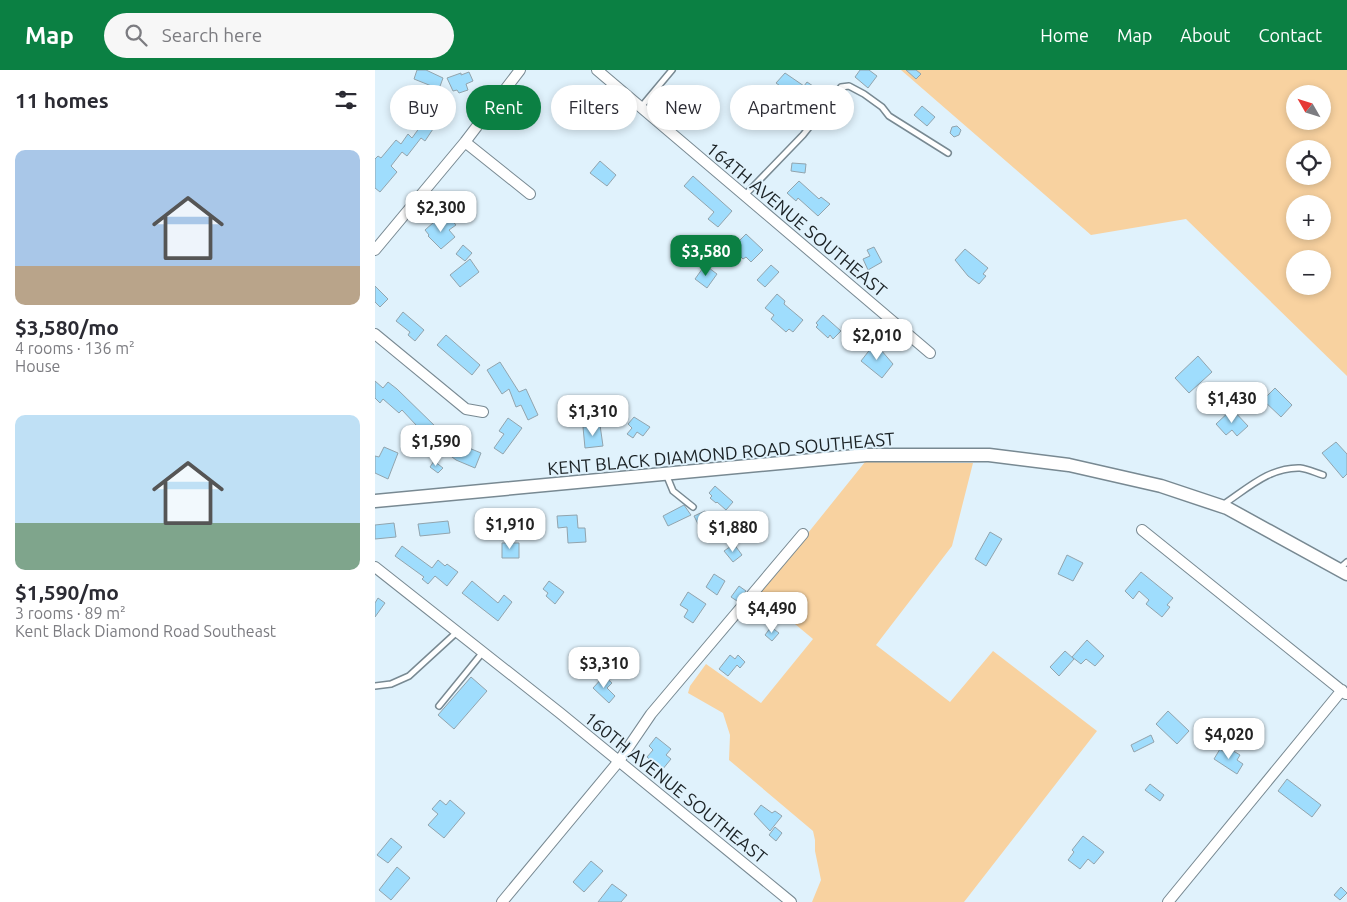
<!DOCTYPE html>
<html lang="en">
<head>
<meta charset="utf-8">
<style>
	:root { --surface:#fff; --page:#f7f7f7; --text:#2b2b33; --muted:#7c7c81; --accent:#0b8043 }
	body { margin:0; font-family:Ubuntu,sans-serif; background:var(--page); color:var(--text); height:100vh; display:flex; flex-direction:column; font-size:19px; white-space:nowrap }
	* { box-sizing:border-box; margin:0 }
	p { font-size:16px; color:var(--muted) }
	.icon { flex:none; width:28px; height:28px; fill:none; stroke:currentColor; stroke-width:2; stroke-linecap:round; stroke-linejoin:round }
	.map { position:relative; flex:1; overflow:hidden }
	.sheet { display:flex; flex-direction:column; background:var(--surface); width:375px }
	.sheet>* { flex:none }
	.banner { position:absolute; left:15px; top:15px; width:475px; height:45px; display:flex; gap:10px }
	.needle { width:32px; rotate:309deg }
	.tools { position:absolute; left:911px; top:15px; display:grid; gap:10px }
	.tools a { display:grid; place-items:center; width:45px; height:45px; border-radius:50%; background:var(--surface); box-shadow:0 2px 8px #0003; font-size:25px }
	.price { position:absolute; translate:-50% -42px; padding:0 11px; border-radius:10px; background:#fff; color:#222; font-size:16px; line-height:32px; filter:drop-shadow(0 1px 2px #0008) }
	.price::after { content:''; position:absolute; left:50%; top:30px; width:15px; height:11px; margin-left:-8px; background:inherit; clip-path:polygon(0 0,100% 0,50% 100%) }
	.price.on { background:var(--accent); color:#fff }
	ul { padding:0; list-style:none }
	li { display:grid; align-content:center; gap:10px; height:265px; padding:0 15px }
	li span { display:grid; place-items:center; height:155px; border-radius:10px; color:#555 }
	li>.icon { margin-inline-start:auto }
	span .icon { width:90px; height:90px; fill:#fffc; stroke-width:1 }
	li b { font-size:21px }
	h2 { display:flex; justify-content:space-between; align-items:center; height:60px; padding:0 15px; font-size:21px }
	.tag { padding:0 18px; border-radius:22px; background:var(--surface); box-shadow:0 2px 8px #0003; font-size:18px; line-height:45px }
	.tag.on { background:var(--accent); color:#fff }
	header { display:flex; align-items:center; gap:30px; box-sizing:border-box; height:70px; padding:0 25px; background:var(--accent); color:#fff }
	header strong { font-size:24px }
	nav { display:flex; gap:28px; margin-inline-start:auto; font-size:18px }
	.search { width:350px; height:45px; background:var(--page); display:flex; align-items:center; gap:12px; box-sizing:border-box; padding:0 18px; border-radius:28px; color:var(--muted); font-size:19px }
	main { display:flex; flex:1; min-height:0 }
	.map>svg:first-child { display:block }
	.green { fill:#f8d2a0; fill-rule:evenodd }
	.building { fill:#9fddfd; stroke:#92a4ad }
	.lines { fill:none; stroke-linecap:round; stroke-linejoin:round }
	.service-casing { stroke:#788992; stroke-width:8 }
	.minor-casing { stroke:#788992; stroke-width:12 }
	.tertiary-casing { stroke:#788992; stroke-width:15 }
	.service { stroke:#fff; stroke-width:5 }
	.minor { stroke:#fff; stroke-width:10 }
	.tertiary { stroke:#fff; stroke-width:12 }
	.labels { text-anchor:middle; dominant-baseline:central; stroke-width:4; stroke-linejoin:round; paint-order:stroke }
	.street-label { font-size:18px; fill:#1b2225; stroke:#e0f2fc }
</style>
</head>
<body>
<header>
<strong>Map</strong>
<div class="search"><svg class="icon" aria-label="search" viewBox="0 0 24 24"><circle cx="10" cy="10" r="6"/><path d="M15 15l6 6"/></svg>Search here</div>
<nav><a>Home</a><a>Map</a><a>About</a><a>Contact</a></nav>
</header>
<main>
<section class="sheet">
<h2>11 homes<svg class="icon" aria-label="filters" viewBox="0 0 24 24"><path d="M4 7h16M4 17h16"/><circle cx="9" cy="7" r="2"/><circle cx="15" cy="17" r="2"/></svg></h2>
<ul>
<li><span style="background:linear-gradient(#a9c7e8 75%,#b9a48a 0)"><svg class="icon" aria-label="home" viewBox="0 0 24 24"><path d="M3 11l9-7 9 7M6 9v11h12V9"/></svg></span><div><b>$3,580/mo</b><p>4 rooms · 136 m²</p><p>House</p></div></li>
<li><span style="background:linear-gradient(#bfe0f5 70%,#7fa58c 0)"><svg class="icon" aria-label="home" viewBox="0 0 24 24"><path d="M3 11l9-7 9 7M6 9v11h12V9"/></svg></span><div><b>$1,590/mo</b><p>3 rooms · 89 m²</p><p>Kent Black Diamond Road Southeast</p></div></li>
</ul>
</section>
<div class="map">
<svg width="972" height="832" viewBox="0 0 972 832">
	<rect width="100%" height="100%" fill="#e0f2fc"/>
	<path class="green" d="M 526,0 L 972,0 L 972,306 L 811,149 L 716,165 ZM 920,24 L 948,24 L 948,51 L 920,51 ZM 920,79 L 948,79 L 948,106 L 920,106 ZM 920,134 L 948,134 L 948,161 L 920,161 ZM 920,189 L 948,189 L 948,216 L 920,216 Z
		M 490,392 L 598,393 L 577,476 L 501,575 L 575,632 L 618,581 L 722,661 L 589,832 L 437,832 L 446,810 L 440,781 L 440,770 L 438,761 L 354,690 L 355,665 L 348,643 L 313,623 L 315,616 L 331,594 L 386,633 L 438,569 L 384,524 Z"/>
	<path class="building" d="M 42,0 L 51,0 L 68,8 L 64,19 L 39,9 Z
		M 485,0 L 494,0 L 502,6 L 493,18 L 480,7 Z
		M 531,0 L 541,0 L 546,4 L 541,9 Z
		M 94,2 L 98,11 L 91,14 L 93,20 L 84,23 L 82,20 L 78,21 L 72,8 L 86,3 L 86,5 Z
		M 410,3 L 429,16 L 432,12 L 444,20 L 430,40 L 419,32 L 422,28 L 401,13 Z
		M 547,36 L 560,47 L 552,56 L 539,45 Z
		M 55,43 L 64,50 L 50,71 L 46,68 L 32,86 L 27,82 L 16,96 L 22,102 L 5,122 L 0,118 L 0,89 L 3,86 L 6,88 L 21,70 L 26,74 L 33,64 L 37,68 Z
		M 582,56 L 586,60 L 584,65 L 579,67 L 575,63 L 577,57 Z
		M 225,91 L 241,105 L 232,116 L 215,103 Z
		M 417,93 L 431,94 L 430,103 L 416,101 Z
		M 318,106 L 357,141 L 343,157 L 333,149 L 339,142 L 309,116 Z
		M 424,111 L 444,129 L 446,127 L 455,134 L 443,146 L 423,128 L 421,131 L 412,123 Z
		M 74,147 L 81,155 L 74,160 L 80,167 L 66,179 L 53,166 L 54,165 L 50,160 L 59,152 L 62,156 Z
		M 371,164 L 388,180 L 376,192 L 371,187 L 368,189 L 357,178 Z
		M 88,175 L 97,183 L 90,191 L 81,184 Z
		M 499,177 L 507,192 L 493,200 L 488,189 L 495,186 L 492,180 Z
		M 590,179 L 613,198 L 608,204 L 611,206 L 604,214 L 593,206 L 580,190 Z
		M 95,189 L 104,202 L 85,217 L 75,205 Z
		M 330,195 L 342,204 L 332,218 L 320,209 Z
		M 396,195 L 404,202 L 390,217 L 382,210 Z
		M 0,216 L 13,229 L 5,237 L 0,232 Z
		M 402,224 L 410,231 L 409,234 L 428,250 L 418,262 L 414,259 L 411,262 L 396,249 L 399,245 L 390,238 Z
		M 28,242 L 49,260 L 40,271 L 33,265 L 35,262 L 21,251 Z
		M 448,245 L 466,261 L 458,269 L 455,265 L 453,268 L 441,257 L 443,255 L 441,253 Z
		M 71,265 L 105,295 L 97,305 L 62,275 Z
		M 500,273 L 518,294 L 507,308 L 486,291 Z
		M 823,286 L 837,302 L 814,323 L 800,308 Z
		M 125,292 L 144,322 L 151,319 L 163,345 L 153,350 L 146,335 L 141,337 L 134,319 L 127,324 L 112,300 Z
		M 0,311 L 8,318 L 13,312 L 22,319 L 63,359 L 82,373 L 106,383 L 100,398 L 81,390 L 56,371 L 27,340 L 24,343 L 8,329 L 5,333 L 0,328 Z
		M 900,318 L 917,335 L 906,347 L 888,330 Z
		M 857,339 L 873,356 L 862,366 L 857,360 L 851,365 L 841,354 Z
		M 259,347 L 275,357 L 268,366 L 262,362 L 258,368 L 252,364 L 257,358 L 253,354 Z
		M 133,348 L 147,358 L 128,384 L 119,378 L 129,364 L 124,361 Z
		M 225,355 L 228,376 L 210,378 L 208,357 Z
		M 961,372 L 972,384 L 972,404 L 968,408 L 947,383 Z
		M 9,377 L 23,383 L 13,409 L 0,403 L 0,386 L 4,387 Z
		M 59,391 L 68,398 L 63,403 L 55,397 Z
		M 340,416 L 358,432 L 351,440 L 342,432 L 341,433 L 335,428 L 337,426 L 334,423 Z
		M 309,435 L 316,445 L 293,456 L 288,446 Z
		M 330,441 L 335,453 L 325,458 L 319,446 Z
		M 202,445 L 203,458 L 210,458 L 211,472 L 193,473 L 192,457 L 183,458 L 182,446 Z
		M 73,451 L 75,463 L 45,466 L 43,454 Z
		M 19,453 L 21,467 L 0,469 L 0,455 Z
		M 615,462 L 627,469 L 611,496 L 600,489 Z
		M 127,473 L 144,473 L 144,488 L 127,488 Z
		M 359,474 L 367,485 L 358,492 L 349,481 Z
		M 27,476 L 57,498 L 63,490 L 70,496 L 72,494 L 83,502 L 72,516 L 60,506 L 53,514 L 47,509 L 49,507 L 20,486 Z
		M 692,485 L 708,493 L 698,511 L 683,504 Z
		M 766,502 L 798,528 L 792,535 L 795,537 L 787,547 L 771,534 L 774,530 L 764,521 L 758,529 L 750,521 Z
		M 339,504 L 350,511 L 342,525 L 331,517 Z
		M 97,511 L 123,533 L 129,525 L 137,532 L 123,551 L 87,523 Z
		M 174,511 L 189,522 L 180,534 L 171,526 L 173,523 L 168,519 Z
		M 364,516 L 371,521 L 362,531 L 356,527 Z
		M 313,522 L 331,534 L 318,553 L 309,547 L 313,540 L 305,535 Z
		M 3,528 L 10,533 L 0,547 L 0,533 Z
		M 396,557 L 404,563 L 397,571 L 390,565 Z
		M 712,570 L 729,586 L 720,596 L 711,589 L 706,594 L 697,587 Z
		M 690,581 L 699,589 L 684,606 L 675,597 Z
		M 355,585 L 360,589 L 363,585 L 370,592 L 365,598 L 362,595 L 353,606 L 344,599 Z
		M 203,586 L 217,596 L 209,607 L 195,597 Z
		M 229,606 L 237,613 L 232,618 L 240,626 L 234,633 L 218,618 Z
		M 96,607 L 112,621 L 79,659 L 63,645 Z
		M 793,641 L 814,661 L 802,674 L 781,654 Z
		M 776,665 L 779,672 L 759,682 L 756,675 Z
		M 281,667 L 296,679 L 291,685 L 296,689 L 287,700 L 272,687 L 278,680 L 274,676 Z
		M 845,679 L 852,684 L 855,679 L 865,685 L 862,690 L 868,694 L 862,704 L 839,689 Z
		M 912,709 L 946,735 L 937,747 L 903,721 Z
		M 775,714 L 789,725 L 785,731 L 770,720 Z
		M 65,730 L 71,735 L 75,730 L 90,743 L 69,768 L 53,755 L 63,744 L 57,739 Z
		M 386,735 L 397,743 L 400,741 L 407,746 L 395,761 L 379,744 Z
		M 400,757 L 407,763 L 401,771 L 394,765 Z
		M 708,766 L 729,782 L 719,794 L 713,789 L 705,799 L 693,790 L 699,782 L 697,780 Z
		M 16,768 L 27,777 L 13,793 L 2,785 Z
		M 216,791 L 228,801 L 209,822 L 198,812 Z
		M 22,797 L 35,808 L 16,830 L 4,820 Z
		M 237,814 L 252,825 L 246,832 L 223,832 Z
		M 966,817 L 972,823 L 965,830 L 959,825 Z"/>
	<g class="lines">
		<defs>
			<path id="service" d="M 266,37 L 297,0
				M 370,125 L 428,65 L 466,17 L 474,16 L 489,24 L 507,37 L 514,46 L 573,83
				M 291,404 L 298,421 L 318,437
				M 849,434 C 873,418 895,397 925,398 C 933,399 941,403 948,405
				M 964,499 L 972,492
				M 0,616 L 16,614 L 34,606 L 82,562
				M 64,636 L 108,582"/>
			<path id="minor" d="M 222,0 L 555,283
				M 90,72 L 155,124
				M 0,180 L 90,72 L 145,0
				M 0,264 L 91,339 L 108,342
				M 767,460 L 971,624
				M 0,497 L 185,643 L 416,832
				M 127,832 L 244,691 L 276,644 L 428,464
				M 793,832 L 967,620"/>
			<path id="tertiary" d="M 0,431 L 491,385 L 614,385 L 694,395 L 786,416 L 852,438 L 972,504"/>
		</defs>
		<use href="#service" class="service-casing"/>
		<use href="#minor" class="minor-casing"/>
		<use href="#tertiary" class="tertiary-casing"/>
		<use href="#service" class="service"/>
		<use href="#minor" class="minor"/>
		<use href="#tertiary" class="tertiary"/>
	</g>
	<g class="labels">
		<g class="street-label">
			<text transform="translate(422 149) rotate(40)">164TH AVENUE SOUTHEAST</text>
			<text transform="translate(346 383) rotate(-5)">KENT BLACK DIAMOND ROAD SOUTHEAST</text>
			<text transform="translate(301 717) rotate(39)">160TH AVENUE SOUTHEAST</text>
		</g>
	</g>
</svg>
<div class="tools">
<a><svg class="needle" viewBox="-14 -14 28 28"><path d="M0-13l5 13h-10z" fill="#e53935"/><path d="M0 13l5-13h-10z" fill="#7c7c81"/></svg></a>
<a><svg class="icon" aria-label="locate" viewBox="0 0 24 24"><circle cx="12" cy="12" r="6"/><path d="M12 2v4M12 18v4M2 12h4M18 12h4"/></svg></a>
<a>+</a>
<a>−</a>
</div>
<b class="price" style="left:66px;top:163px">$2,300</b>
<b class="price on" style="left:331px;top:207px">$3,580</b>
<b class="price" style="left:502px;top:291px">$2,010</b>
<b class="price" style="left:857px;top:354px">$1,430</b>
<b class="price" style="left:218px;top:367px">$1,310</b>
<b class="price" style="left:61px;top:397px">$1,590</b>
<b class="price" style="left:135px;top:480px">$1,910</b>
<b class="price" style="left:358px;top:483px">$1,880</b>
<b class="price" style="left:397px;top:564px">$4,490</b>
<b class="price" style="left:229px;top:619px">$3,310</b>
<b class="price" style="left:854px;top:690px">$4,020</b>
<div class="banner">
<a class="tag">Buy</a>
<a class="tag on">Rent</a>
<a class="tag">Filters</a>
<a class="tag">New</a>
<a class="tag">Apartment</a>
</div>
</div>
</main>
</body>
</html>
